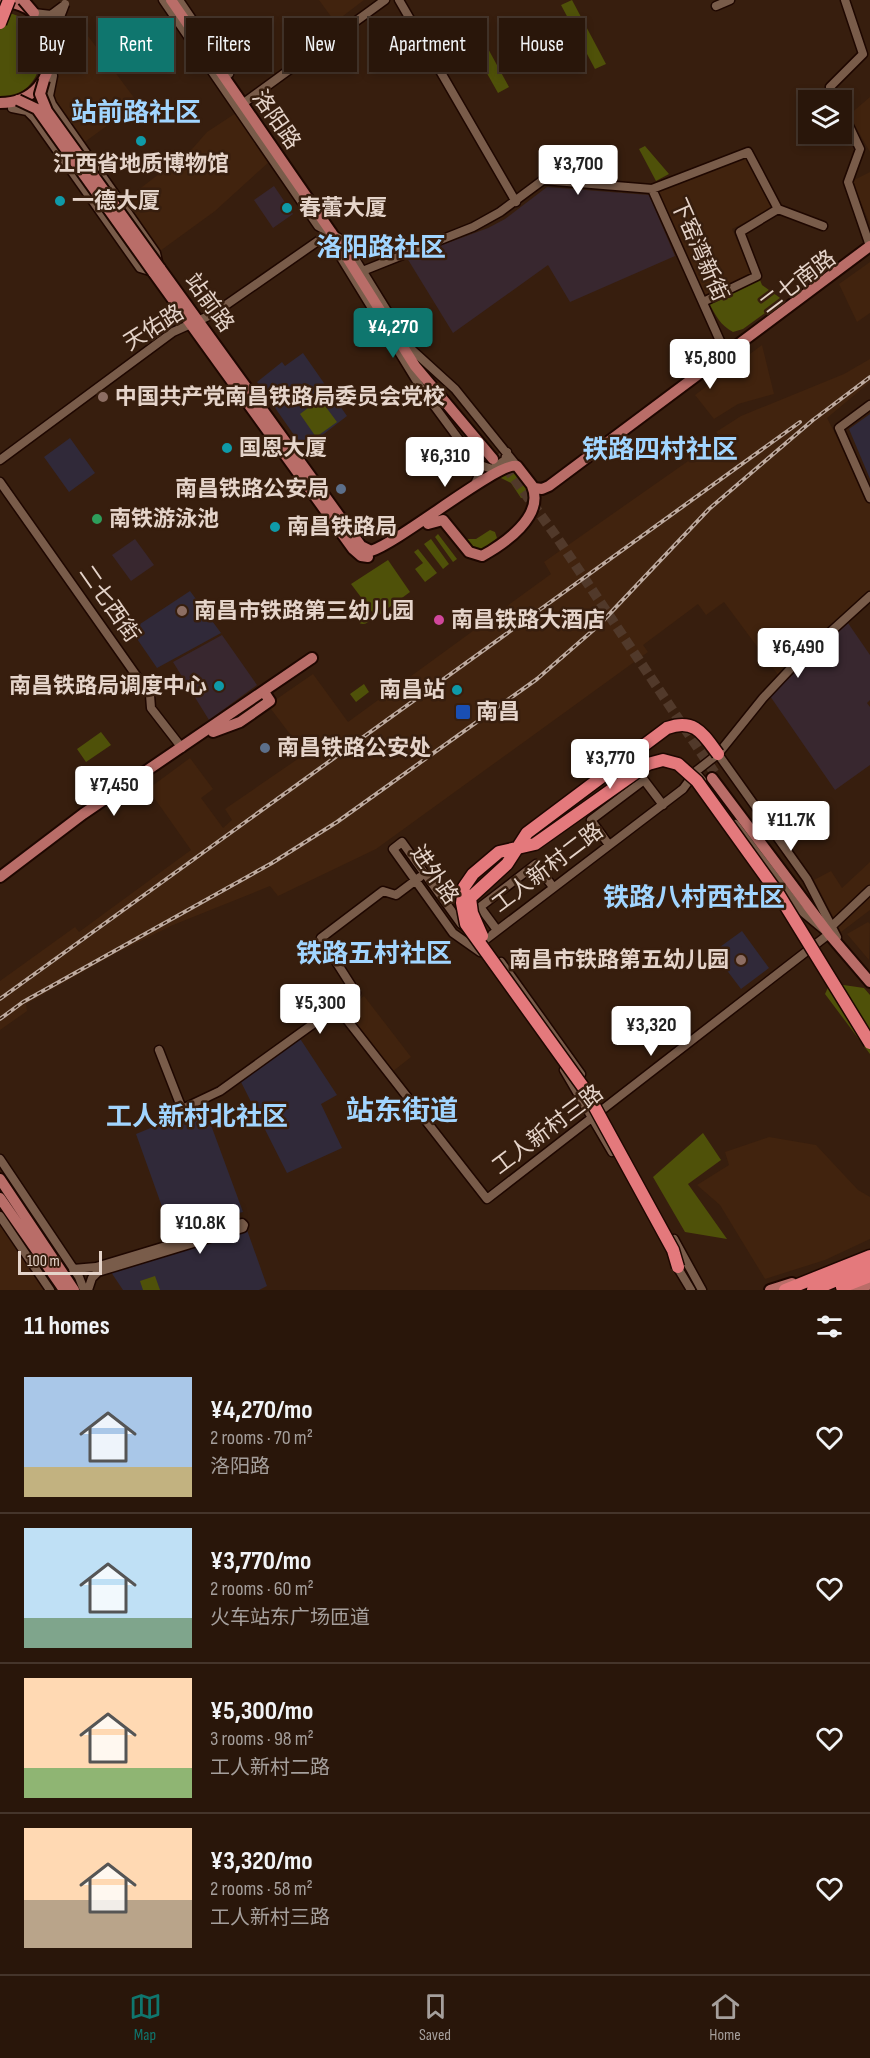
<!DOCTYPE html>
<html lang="en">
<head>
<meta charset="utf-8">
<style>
	:root { --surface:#29160a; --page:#352318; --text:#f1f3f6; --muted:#a59f9c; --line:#45352b; --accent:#0f766e }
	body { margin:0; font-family:"Sofia Sans Condensed","Noto Sans SC",sans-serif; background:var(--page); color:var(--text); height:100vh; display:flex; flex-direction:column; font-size:22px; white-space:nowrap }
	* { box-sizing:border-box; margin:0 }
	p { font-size:20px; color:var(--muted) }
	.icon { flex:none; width:33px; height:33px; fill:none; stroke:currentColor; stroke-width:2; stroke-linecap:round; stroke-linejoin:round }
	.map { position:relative; height:1290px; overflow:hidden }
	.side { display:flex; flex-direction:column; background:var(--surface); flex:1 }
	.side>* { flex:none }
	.top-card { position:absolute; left:18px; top:18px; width:834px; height:54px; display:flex; gap:12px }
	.controls { position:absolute; left:798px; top:90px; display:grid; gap:12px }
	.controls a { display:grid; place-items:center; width:54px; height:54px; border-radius:0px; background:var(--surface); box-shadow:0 3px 9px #0003,0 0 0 2px var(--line); font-size:30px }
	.scale { position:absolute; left:18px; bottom:15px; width:84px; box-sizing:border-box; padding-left:6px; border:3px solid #e5d4ca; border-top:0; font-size:16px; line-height:21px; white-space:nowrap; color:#e5d4ca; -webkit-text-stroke:4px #371e0e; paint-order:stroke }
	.price { position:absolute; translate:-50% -51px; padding:0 14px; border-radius:6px; background:#fff; color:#222; font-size:20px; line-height:39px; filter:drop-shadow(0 2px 3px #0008) }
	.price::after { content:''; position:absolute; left:50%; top:36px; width:18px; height:14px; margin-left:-9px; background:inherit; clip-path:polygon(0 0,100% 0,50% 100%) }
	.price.on { background:var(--accent); color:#fff }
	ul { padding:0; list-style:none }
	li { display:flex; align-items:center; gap:18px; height:150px; padding:0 24px }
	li+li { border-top:2px solid var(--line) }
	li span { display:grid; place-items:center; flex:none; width:168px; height:120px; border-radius:0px; color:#555 }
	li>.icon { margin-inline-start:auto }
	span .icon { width:72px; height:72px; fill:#fffc; stroke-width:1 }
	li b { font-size:26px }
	h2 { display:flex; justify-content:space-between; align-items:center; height:72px; padding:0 24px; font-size:26px }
	.pill { padding:0 21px; border-radius:0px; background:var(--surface); box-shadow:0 3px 9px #0003,0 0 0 2px var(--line); font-size:21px; line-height:54px }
	.pill.on { background:var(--accent); color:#fff }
	.menu { display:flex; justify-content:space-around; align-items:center; height:84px; border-top:2px solid var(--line); background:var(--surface); font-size:16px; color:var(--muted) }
	.menu a { display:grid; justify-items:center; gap:3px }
	.menu .on { color:var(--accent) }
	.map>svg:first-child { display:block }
	.built { fill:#41230e }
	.industrial { fill:#38272f }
	.education { fill:#302939 }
	.green { fill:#4f5109 }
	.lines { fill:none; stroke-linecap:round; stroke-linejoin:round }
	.major-tunnel { stroke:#51392a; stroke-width:10; stroke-dasharray:10 5; stroke-linecap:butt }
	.minor-casing { stroke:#1e0700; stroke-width:11 }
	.major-casing { stroke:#1e0700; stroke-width:14 }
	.highway-casing { stroke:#1e0700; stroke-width:15 }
	.minor { stroke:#795c4a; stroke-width:8 }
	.major { stroke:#b96d68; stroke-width:10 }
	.highway { stroke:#e4797c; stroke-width:12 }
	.rail-casing { stroke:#beaba0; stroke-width:4 }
	.rail { stroke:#371e0e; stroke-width:1.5; stroke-dasharray:4.5; stroke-linecap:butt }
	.minor-bridge-casing { stroke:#1e0700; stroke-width:11; stroke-linecap:butt }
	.major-bridge-casing { stroke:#1e0700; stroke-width:14; stroke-linecap:butt }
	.highway-bridge-casing { stroke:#1e0700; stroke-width:15; stroke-linecap:butt }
	.minor-bridge { stroke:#795c4a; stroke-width:8 }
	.major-bridge { stroke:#b96d68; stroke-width:10 }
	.highway-bridge { stroke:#e4797c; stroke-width:12 }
	.culture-dot { fill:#0f9aa8; stroke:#371e0e; stroke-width:2 }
	.education-dot { fill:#8d6e63; stroke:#371e0e; stroke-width:2 }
	.service-dot { fill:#5c6f8a; stroke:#371e0e; stroke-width:2 }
	.leisure-dot { fill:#2e9e5b; stroke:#371e0e; stroke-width:2 }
	.hotel-dot { fill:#d1479c; stroke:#371e0e; stroke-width:2 }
	.transit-dot { fill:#1a4fb4; stroke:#371e0e; stroke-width:2 }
	.labels { text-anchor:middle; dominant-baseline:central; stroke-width:5; stroke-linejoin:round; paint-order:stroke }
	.street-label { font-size:22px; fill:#e5d4ca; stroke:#371e0e }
	.poi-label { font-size:22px; font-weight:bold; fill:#e5d4ca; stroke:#371e0e; text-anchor:start }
	.quarter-label { font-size:26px; font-weight:bold; fill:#a1d5ff; stroke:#371e0e }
	.district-label { font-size:28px; font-weight:bold; fill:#a1d5ff; stroke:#371e0e }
</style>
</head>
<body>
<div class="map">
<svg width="870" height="1290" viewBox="0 0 870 1290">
	<rect width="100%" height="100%" fill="#371e0e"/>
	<path class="built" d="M 319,0 L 364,0 L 335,22 Z
		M 82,28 L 138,103 L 82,144 L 50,96 L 61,51 Z
		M 870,97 L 870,152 L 849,115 Z
		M 236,113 L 269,162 L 215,211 L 160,251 L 125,200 L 193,148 L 207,132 Z
		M 747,155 L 774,208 L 732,229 L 752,275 L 704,299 L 655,191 Z
		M 870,172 L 870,224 L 852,181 Z
		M 870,262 L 870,313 L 857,322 L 839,284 Z
		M 762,345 L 774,394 L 738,404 L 714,419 L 695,395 Z
		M 870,359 L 870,382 L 827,418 L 870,502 L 870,593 L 779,676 L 724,602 L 706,615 L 698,604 L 643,645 L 648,652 L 376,849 L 278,896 L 270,886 L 173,925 L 116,953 L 26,1004 L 27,1011 L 0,1030 L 0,981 L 75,927 L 79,932 L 191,850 L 148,789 L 190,758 L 213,789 L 201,798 L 223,828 L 232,820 L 225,809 L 305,754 L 268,705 L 313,674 L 348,722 L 551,574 L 544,562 L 721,438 L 716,432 L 741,416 L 844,374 Z
		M 870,862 L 870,910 L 841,932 L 814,880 L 831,871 L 842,888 Z
		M 868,922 L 870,924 L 869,960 L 847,934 Z
		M 364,996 L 411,1057 L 392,1072 L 345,1011 Z
		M 769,1137 L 816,1145 L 858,1190 L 870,1197 L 870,1239 L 825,1260 L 765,1279 L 720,1205 L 697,1185 L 729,1165 L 725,1152 Z
		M 0,1223 L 47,1290 L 0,1290 Z"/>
	<path class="industrial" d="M 274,186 L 293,214 L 273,228 L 254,200 Z
		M 547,187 L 649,195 L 675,256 L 570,302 L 548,265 L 453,333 L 407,258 L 488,228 L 505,219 Z
		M 135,539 L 154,565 L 131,581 L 112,555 Z
		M 848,623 L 870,655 L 870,700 L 867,703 L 870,707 L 870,765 L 835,790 L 770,696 Z
		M 222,635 L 257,685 L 209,720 L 173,662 Z"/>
	<path class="education" d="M 303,353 L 347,416 L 316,440 L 313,436 L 301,445 L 257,382 L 282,362 L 285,366 Z
		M 870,414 L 870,479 L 849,429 Z
		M 70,438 L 95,473 L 69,492 L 44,457 Z
		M 190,591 L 221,633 L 157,668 L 131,630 Z
		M 742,931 L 769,968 L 741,989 L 713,952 Z
		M 299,1037 L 337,1095 L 321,1104 L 342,1148 L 287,1173 L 241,1082 Z
		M 204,1106 L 243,1212 L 170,1229 L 136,1134 Z
		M 247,1230 L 267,1286 L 259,1290 L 123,1290 L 111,1272 Z"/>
	<path class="green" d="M 572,0 L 606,64 L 595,69 L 561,5 Z
		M 0,12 C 44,12 56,74 18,94 C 13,96 6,97 0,98 Z
		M 486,45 L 509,87 L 498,93 L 475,52 Z
		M 645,146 L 669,174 L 656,181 L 639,149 Z
		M 760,280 L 762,285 L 783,300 L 743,329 L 733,332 C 720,325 716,316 709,303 Z
		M 320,399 L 337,422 L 316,437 L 300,414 Z
		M 514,469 L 530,490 L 529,498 L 521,498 L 511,483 L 499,477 Z
		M 490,530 L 495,532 L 497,538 L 482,550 L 473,550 L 465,539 L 476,539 Z
		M 438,534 L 457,559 L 453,562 L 435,537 Z
		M 431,539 L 449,564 L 443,569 L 424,544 Z
		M 418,549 L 437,573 L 425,582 L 415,569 L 423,563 L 414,552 Z
		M 388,560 L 410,592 L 376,617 L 351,584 Z
		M356 617a7 7 0 1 1 14 0a7 7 0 1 1-14 0Z
		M 364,684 L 369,692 L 356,702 L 350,694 Z
		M 101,732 L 111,745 L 86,762 L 77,749 Z
		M 830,983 L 864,988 L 870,995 L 870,1054 L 825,994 Z
		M 703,1133 L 721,1160 L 688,1184 L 727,1239 L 685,1232 L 653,1177 Z
		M 155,1276 L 160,1290 L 143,1290 L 140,1281 Z"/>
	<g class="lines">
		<path class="major-tunnel" d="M 497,455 L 556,536 L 716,775"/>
		<defs>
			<path id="minor" d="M 163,0 L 318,226 L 344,241 L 410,348 L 455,389 L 517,466
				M 179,0 L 229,74
				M 399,0 L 516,202
				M 716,6 L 730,0
				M 53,76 L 49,96 L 52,104 L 156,253 L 158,262
				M 836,100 L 830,87 L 863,54 L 845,0
				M 241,105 L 385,0
				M 12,108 L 27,111 L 34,118 L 140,268 L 153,272
				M 842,111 L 860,149 L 848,182 L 870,246
				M 652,189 L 748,152 L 778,209 L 823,226
				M 332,239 L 335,248 L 421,388 L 477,464 L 479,475 L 475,484
				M 360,272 L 473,227 L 500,212 L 543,180 L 652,189 L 725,352
				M 703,302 L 757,276 L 740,232 L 778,209
				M 870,405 L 839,428 L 870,498
				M 0,460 L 173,332 L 213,314 L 331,232
				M 477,464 L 492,469 L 505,460 L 507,452
				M 0,482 L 150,695 L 151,708 L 182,748
				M 718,754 L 763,698 L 794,665 L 870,596
				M 702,780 L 695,772 L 718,754 L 807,879 L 837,937
				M 609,845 L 591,820 L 644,780 L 663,805
				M 832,926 L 870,890
				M 467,928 L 461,924 L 402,842 L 393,849 L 453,933 L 480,952
				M 497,930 L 480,907 L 536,864 L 553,887
				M 481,943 L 683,789 L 694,774
				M 501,962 L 581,1074
				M 337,1007 L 487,1199 L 829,934 L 800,910 L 735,824
				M 159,1050 L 182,1109 L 220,1091 L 356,993 L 321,938 L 383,891 L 396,895 L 420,877
				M 564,1070 L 612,1152
				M 0,1159 L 79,1277 L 84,1290
				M 0,1216 L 50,1290
				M 674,1239 L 702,1290
				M 676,1265 L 691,1290
				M 73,1269 L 96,1267 L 242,1223 L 244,1225 L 243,1228 L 98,1272 L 92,1278 L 88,1290"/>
			<path id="major" d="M 171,0 L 331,232 L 415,366 L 493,459
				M 0,2 C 67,1 68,103 0,103
				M 160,268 L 361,546 L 371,551 C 400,542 500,460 517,466 L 534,488 L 542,489 L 549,486 L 870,246
				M 153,272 L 353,549 L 361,556 L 368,557
				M 428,524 L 443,520 L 469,552 L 482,556 C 504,544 545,516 532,486
				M 213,732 L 240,722 L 270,701 L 264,692
				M 712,778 L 829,934 L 870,982
				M 0,877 L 83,814 L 312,658
				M 0,1179 L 74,1290
				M 0,1198 L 64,1290
				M 770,1290 L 792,1283
				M 856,1290 L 870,1284"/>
			<path id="highway" d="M 842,1287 L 870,1276
				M 785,1290 L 870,1256
				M 813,1290 L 870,1266"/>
		</defs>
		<use href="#minor" class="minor-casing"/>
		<use href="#major" class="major-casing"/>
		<use href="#highway" class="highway-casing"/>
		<use href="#minor" class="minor"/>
		<use href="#major" class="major"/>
		<use href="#highway" class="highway"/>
		<defs>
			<path id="rail" d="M 0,999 L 800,422
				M 0,1019 L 23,1002 L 272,863 L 337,822 L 537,679 L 598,626 L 709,509 L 813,420 L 870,377"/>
		</defs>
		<use href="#rail" class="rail-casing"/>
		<use href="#rail" class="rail"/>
		<defs>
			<path id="minor-bridge" d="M 34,13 L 51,15 L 63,6
				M 52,55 L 53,35 L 65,4"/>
			<path id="major-bridge" d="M 23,0 L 34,13
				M 44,80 L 40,94 L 47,111 L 160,268
				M 18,100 L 37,109 L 153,272"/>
			<path id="highway-bridge" d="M 0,23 L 9,0
				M 482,936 L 472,913 L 470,898 L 507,864 L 527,833 L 667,728 C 695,718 703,734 718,754
				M 678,1267 L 673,1250 L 586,1091 L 466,924 L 462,903 L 464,887 L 473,874 L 499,852 L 535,844 L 648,764 L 663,760 L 678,764 L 697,781 L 779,895 L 870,1043"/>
		</defs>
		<use href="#minor-bridge" class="minor-bridge-casing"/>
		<use href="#major-bridge" class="major-bridge-casing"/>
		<use href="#highway-bridge" class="highway-bridge-casing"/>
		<use href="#minor-bridge" class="minor-bridge"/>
		<use href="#major-bridge" class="major-bridge"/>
		<use href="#highway-bridge" class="highway-bridge"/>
	</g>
	<g class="culture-dot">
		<circle cx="141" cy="141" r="6"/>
		<circle cx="60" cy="201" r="6"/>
		<circle cx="287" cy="208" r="6"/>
		<circle cx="227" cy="448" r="6"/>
		<circle cx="275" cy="527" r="6"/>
		<circle cx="219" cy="686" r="6"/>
		<circle cx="457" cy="690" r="6"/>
	</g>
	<g class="education-dot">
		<circle cx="103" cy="397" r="6"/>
		<circle cx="182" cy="611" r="6"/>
		<circle cx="741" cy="960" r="6"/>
	</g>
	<g class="service-dot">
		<circle cx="341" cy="489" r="6"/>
		<circle cx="265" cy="748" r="6"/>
	</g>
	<circle class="leisure-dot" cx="97" cy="519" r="6"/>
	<circle class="hotel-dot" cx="439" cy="620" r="6"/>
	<rect class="transit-dot" x="455" y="704" width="16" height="16" rx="3"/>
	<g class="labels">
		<g class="street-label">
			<text transform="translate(276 120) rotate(55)">洛阳路</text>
			<text transform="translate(699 250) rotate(66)">下窑湾新街</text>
			<text transform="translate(798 282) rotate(-37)">二七南路</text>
			<text transform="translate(209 303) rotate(54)">站前路</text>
			<text transform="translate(154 328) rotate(-32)">天佑路</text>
			<text transform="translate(109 604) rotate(55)">二七西街</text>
			<text transform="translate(548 868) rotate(-37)">工人新村二路</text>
			<text transform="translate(434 875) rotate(55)">进外路</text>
			<text transform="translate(548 1130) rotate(-37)">工人新村三路</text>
		</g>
		<g class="poi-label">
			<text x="141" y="164" text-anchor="middle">江西省地质博物馆</text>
			<text x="72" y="201">一德大厦</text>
			<text x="299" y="208">春蕾大厦</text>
			<text x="115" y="397">中国共产党南昌铁路局委员会党校</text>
			<text x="239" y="448">国恩大厦</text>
			<text x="329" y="489" text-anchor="end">南昌铁路公安局</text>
			<text x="109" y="519">南铁游泳池</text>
			<text x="287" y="527">南昌铁路局</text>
			<text x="194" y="611">南昌市铁路第三幼儿园</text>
			<text x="451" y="620">南昌铁路大酒店</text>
			<text x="207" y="686" text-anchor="end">南昌铁路局调度中心</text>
			<text x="445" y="690" text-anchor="end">南昌站</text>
			<text x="476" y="712">南昌</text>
			<text x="277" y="748">南昌铁路公安处</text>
			<text x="729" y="960" text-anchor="end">南昌市铁路第五幼儿园</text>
		</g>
		<g class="quarter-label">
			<text x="136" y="113">站前路社区</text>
			<text x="381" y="248">洛阳路社区</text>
			<text x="660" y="450">铁路四村社区</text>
			<text x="694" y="898">铁路八村西社区</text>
			<text x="374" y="954">铁路五村社区</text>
			<text x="197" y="1117">工人新村北社区</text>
		</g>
		<g class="district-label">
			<text x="402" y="1111">站东街道</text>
		</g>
	</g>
</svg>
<div class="controls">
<a><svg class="icon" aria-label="layers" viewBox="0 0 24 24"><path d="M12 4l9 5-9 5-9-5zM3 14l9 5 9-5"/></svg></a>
</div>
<div class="scale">100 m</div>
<b class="price" style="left:578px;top:196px">¥3,700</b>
<b class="price on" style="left:393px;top:359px">¥4,270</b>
<b class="price" style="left:710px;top:390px">¥5,800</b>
<b class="price" style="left:445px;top:488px">¥6,310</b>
<b class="price" style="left:798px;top:679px">¥6,490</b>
<b class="price" style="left:610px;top:790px">¥3,770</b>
<b class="price" style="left:114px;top:817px">¥7,450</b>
<b class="price" style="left:791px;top:852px">¥11.7K</b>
<b class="price" style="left:320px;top:1035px">¥5,300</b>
<b class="price" style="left:651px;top:1057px">¥3,320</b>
<b class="price" style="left:200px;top:1255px">¥10.8K</b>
<div class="top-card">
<a class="pill">Buy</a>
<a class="pill on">Rent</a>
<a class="pill">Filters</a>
<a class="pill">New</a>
<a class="pill">Apartment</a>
<a class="pill">House</a>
</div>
</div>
<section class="side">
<h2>11 homes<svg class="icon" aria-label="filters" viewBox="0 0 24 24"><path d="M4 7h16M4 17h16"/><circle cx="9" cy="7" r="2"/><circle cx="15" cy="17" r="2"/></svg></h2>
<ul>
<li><span style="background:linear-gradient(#a9c7e8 75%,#c2b280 0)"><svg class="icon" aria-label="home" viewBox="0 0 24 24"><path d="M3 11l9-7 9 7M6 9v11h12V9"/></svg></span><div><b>¥4,270/mo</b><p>2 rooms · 70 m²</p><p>洛阳路</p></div><svg class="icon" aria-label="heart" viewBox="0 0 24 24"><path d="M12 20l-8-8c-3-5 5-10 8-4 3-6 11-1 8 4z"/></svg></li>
<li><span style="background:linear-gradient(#bfe0f5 75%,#7fa58c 0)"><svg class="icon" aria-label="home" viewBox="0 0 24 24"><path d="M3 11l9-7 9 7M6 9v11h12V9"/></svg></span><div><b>¥3,770/mo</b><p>2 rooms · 60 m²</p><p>火车站东广场匝道</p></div><svg class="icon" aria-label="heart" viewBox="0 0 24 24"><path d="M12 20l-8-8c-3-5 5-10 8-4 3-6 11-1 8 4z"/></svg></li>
<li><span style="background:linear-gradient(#ffd9b3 75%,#8fb573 0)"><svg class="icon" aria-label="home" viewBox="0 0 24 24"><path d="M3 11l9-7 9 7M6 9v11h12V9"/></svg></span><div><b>¥5,300/mo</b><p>3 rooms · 98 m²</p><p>工人新村二路</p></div><svg class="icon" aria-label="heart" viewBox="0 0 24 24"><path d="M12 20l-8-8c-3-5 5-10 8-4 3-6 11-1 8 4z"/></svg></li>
<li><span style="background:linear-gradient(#ffd9b3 60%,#b9a48a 0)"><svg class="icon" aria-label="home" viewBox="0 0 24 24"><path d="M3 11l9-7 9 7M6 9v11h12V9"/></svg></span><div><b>¥3,320/mo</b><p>2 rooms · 58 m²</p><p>工人新村三路</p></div><svg class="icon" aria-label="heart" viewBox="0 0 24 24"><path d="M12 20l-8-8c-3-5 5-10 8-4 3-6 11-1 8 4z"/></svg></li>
</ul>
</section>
<nav class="menu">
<a class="on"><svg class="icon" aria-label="map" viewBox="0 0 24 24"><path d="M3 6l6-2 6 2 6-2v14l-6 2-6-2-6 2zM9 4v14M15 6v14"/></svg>Map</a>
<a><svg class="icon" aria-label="saved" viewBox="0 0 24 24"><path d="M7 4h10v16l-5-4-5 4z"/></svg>Saved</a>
<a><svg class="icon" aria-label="home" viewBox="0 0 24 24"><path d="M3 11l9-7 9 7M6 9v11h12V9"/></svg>Home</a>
</nav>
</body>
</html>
